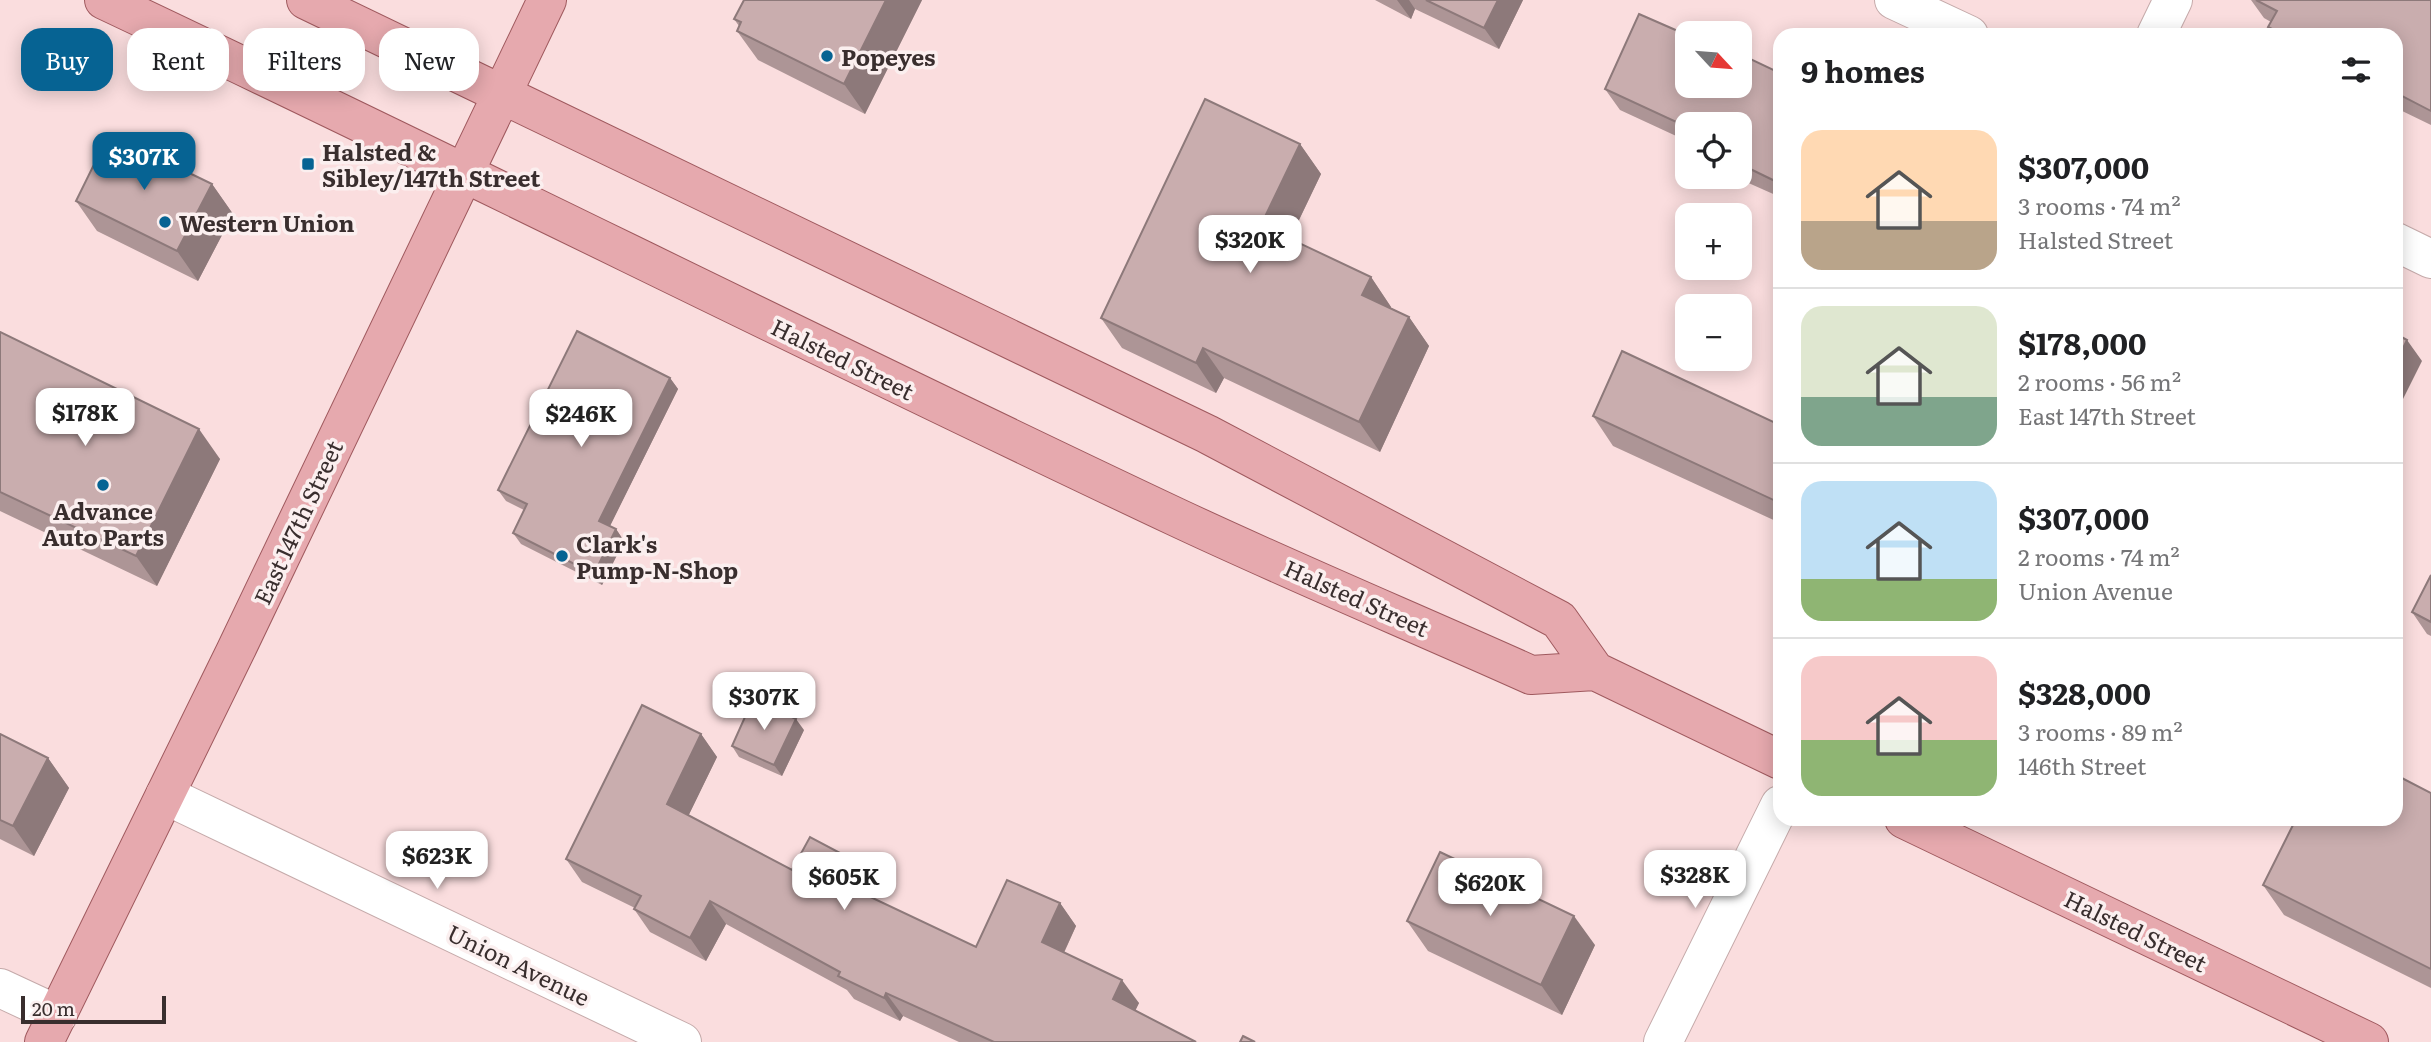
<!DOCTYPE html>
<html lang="en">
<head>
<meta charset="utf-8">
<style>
	:root { --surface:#fff; --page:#f6f6f6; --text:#202124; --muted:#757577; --line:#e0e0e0; --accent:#066393 }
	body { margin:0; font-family:Literata,serif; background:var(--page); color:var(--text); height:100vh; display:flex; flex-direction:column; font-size:26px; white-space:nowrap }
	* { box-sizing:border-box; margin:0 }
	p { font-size:23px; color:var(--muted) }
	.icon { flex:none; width:38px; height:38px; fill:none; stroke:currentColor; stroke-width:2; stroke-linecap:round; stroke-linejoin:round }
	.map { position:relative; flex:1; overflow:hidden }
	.drawer { position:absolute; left:1773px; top:28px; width:630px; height:798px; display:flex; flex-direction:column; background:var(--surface); border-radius:21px; box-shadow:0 4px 18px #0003 }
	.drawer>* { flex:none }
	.banner { position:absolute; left:21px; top:28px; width:665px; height:63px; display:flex; gap:14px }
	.needle { width:46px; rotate:116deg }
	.tools { position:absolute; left:1675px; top:21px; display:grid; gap:14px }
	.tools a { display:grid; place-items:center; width:77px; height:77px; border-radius:14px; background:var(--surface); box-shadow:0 4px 18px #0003; font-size:35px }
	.scale { position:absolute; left:21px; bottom:18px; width:145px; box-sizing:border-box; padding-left:7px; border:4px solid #392e2e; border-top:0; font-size:19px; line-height:24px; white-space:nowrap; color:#392e2e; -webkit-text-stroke:5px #fbefef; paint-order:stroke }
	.price { position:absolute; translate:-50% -60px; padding:0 16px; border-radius:14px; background:#fff; color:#222; font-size:23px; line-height:46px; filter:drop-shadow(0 2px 4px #0008) }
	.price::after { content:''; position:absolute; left:50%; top:42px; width:21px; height:16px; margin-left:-10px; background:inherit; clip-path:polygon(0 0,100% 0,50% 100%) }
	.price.on { background:var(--accent); color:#fff }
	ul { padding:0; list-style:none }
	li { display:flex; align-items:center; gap:21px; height:175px; padding:0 28px }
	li+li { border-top:2px solid var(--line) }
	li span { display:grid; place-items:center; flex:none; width:196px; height:140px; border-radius:21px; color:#555 }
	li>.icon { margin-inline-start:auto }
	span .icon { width:84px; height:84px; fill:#fffc; stroke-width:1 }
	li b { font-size:30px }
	h2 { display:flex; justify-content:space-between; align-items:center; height:84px; padding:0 28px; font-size:30px }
	.pill { padding:0 24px; border-radius:21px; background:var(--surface); box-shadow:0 4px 18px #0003; font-size:24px; line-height:63px }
	.pill.on { background:var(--accent); color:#fff }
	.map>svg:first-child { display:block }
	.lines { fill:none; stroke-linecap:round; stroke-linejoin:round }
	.minor-casing { stroke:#c5aaaa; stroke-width:40 }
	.primary-casing { stroke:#9f595e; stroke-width:40 }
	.minor { stroke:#fff; stroke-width:38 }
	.primary { stroke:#e6a9ae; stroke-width:38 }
	.wall { fill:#ad9596 }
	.shaded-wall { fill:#8d797a }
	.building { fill:#c9adae; stroke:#8d797a; stroke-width:2 }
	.poi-dot { fill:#066393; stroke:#fbefef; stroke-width:2.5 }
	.labels { text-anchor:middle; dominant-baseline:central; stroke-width:7; stroke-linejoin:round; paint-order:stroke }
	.poi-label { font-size:23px; font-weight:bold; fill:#392e2e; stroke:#fbefef; text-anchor:start }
	.street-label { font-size:23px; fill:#392e2e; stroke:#fbefef }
</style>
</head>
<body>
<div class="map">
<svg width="2431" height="1042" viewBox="0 0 2431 1042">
	<rect width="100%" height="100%" fill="#faddde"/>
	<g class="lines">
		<defs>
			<path id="minor" d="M 1894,0 L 1969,35
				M 2156,35 L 2173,0
				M 2396,242 L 2431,259
				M 165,795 L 682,1042
				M 0,988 L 58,1015
				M 1663,1042 L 1780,805"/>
			<path id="primary" d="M 104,0 C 462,169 817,348 1176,517 C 1293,572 1413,622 1531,675 L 1595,671 L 1780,760
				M 306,0 L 1207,434 L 1559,620 L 1595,671
				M 1904,819 L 2369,1042
				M 44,1042 L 235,652 L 547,0"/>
		</defs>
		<use href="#minor" class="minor-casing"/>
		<use href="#primary" class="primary-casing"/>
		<use href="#minor" class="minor"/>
		<use href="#primary" class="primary"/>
	</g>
	<path class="wall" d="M 922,0 L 865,114 L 758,60 L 737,31 L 739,26 L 734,19 Z
		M 1375,0 L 1523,0 L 1499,49 L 1415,9 L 1411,19 Z
		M 2251,0 L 2431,0 L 2431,125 L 2396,108 L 2396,35 L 2274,35 L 2268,27 L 2271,22 L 2264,18 Z
		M 1780,73 L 1780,197 L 1735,177 L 1740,177 L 1740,124 L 1687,124 L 1687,141 L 1620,110 L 1605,89 L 1687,86 Z
		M 1300,144 L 1321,174 L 1290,239 L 1371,277 L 1391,307 L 1391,308 L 1409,317 L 1429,346 L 1380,452 L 1224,378 L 1216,393 L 1122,348 L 1101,318 Z
		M 212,184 L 233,214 L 198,281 L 97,231 L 76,201 Z
		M 0,332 L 220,459 L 157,586 L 0,511 Z
		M 670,378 L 678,389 L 610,526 L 616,529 L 624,541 L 602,585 L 521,544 L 513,533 L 524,510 L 506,501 L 498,490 Z
		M 1593,416 L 1780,425 L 1780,523 L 1613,446 Z
		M 2431,575 L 2431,636 L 2427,634 L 2412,612 Z
		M 804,730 L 782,776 L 739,757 L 732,746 Z
		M 0,734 L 48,758 L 69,788 L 34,856 L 0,839 Z
		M 701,734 L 717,757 L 688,816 L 792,870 L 873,885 L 868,896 L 976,947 L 1060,903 L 1076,926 L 1064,953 L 1139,1003 L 1135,1010 L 1196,1042 L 959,1042 L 903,1016 L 900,1021 L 854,999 L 847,990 L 726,924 L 706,961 L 650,932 L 634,909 L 635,908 L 582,882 L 566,859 Z
		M 2431,793 L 2431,988 L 2284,915 L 2263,885 Z
		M 1407,921 L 1595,945 L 1562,1015 L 1428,951 Z"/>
	<path class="shaded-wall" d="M 886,0 L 922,0 L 865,114 L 844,84 Z
		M 1397,0 L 1409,0 L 1415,9 L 1411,19 Z
		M 1498,0 L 1523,0 L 1499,49 L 1484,28 Z
		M 1300,144 L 1321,174 L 1282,255 L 1261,225 Z
		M 212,184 L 233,214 L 198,281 L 177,251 Z
		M 1371,277 L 1391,307 L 1383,324 L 1362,295 Z
		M 1409,317 L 1429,346 L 1380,452 L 1359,422 Z
		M 2407,340 L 2422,361 L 2396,413 L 2396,363 Z
		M 1203,348 L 1224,378 L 1216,393 L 1196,363 Z
		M 670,378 L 678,389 L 607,532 L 599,521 Z
		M 199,429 L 220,459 L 157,586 L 136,556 Z
		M 616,529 L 624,541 L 602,585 L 594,574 Z
		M 796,719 L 804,730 L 782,776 L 774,765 Z
		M 701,734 L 717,757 L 683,827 L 667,804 Z
		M 48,758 L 69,788 L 34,856 L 13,826 Z
		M 857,862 L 873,885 L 861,908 L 845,885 Z
		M 710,901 L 726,924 L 706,961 L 690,938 Z
		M 1060,903 L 1076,926 L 1058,965 L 1042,942 Z
		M 1574,916 L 1595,945 L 1562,1015 L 1541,985 Z
		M 1122,980 L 1139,1003 L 1130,1022 L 1113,999 Z
		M 886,993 L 903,1016 L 900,1021 L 884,998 Z"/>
	<path class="building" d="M 744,0 L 886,0 L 844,84 L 737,31 L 741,22 L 734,19 Z
		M 1426,0 L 1498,0 L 1484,28 Z
		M 2256,0 L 2431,0 L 2431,111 L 2396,93 L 2396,35 L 2284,35 L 2268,27 L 2277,11 Z
		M 1639,14 L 1687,35 L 1687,86 L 1740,86 L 1740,54 L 1780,73 L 1780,186 L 1778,185 L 1779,183 L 1740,164 L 1740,124 L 1687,124 L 1687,127 L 1605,89 Z
		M 1205,99 L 1300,144 L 1261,225 L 1371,277 L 1362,295 L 1409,317 L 1359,422 L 1203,348 L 1196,363 L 1101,318 Z
		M 109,134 L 212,184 L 177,251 L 76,201 Z
		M 1780,212 L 1780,223 L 1775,221 Z
		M 577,331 L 670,378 L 599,521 L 616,529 L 594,574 L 513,533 L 527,504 L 498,490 Z
		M 0,332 L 199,429 L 136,556 L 0,492 Z
		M 2396,334 L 2407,340 L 2396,363 Z
		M 1622,351 L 1780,425 L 1780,503 L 1593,416 Z
		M 2431,575 L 2431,622 L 2412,612 Z
		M 753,699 L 796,719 L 774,765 L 732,746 Z
		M 642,705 L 701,734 L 667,804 L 792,870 L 810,837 L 857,862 L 845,885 L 976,947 L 1007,880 L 1060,903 L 1042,942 L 1122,980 L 1113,999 L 1196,1042 L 994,1042 L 886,993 L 884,998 L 838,976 L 840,972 L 710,901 L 690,938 L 634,909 L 641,896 L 566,859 Z
		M 0,734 L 48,758 L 13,826 L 0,820 Z
		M 2396,775 L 2431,793 L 2431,969 L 2263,885 L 2296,819 L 2396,819 Z
		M 1440,852 L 1574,916 L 1541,985 L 1407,921 Z
		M 1243,1036 L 1255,1042 L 1240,1042 Z"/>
	<g class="poi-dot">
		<circle cx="827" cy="56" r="7"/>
		<rect x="301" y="157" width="14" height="14" rx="3.5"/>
		<circle cx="165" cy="222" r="7"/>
		<circle cx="103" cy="485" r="7"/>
		<circle cx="562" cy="556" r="7"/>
	</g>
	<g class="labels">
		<g class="poi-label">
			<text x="841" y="56">Popeyes</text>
			<text x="322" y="151">Halsted &amp;<tspan x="322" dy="26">Sibley/147th Street</tspan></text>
			<text x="179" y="222">Western Union</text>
			<text x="103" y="510" text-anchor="middle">Advance<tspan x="103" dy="26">Auto Parts</tspan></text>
			<text x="576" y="543">Clark's<tspan x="576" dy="26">Pump-N-Shop</tspan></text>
		</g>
		<g class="street-label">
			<text transform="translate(843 358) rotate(26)">Halsted Street</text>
			<text transform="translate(297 522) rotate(-65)">East 147th Street</text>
			<text transform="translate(1357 597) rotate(24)">Halsted Street</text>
			<text transform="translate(2136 930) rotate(26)">Halsted Street</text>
			<text transform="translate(519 964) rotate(26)">Union Avenue</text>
		</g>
	</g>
</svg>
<div class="tools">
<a><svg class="needle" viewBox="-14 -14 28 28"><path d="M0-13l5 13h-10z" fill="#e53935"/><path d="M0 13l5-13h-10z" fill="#757577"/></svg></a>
<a><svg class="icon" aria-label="locate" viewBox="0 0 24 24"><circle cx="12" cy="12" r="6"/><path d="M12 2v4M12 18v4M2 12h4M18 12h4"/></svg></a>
<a>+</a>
<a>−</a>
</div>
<div class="scale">20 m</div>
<b class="price on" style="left:144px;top:192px">$307K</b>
<b class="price" style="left:1250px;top:275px">$320K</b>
<b class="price" style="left:85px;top:448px">$178K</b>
<b class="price" style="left:581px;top:449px">$246K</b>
<b class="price" style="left:764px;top:732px">$307K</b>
<b class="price" style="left:437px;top:891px">$623K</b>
<b class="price" style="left:1695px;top:910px">$328K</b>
<b class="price" style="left:844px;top:912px">$605K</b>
<b class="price" style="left:1490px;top:918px">$620K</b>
<div class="banner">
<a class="pill on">Buy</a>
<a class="pill">Rent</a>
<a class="pill">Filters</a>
<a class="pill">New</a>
</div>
<section class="drawer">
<h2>9 homes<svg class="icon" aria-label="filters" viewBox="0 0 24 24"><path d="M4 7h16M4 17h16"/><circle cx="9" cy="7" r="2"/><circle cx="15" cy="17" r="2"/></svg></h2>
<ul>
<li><span style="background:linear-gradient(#ffd9b3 65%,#b9a48a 0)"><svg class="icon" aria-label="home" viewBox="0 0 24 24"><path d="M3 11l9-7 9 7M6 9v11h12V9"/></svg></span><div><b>$307,000</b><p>3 rooms · 74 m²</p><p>Halsted Street</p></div></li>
<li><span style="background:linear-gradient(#dfe7d0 65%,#7fa58c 0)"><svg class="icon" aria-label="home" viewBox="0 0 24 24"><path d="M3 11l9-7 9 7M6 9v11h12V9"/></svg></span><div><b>$178,000</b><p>2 rooms · 56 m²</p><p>East 147th Street</p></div></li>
<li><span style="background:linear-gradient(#bfe0f5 70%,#8fb573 0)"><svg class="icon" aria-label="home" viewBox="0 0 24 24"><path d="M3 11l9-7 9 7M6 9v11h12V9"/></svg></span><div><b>$307,000</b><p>2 rooms · 74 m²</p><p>Union Avenue</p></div></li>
<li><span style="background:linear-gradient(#f6c9c9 60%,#8fb573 0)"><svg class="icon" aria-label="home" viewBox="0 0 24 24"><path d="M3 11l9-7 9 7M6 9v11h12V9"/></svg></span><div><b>$328,000</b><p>3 rooms · 89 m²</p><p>146th Street</p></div></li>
</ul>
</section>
</div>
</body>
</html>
